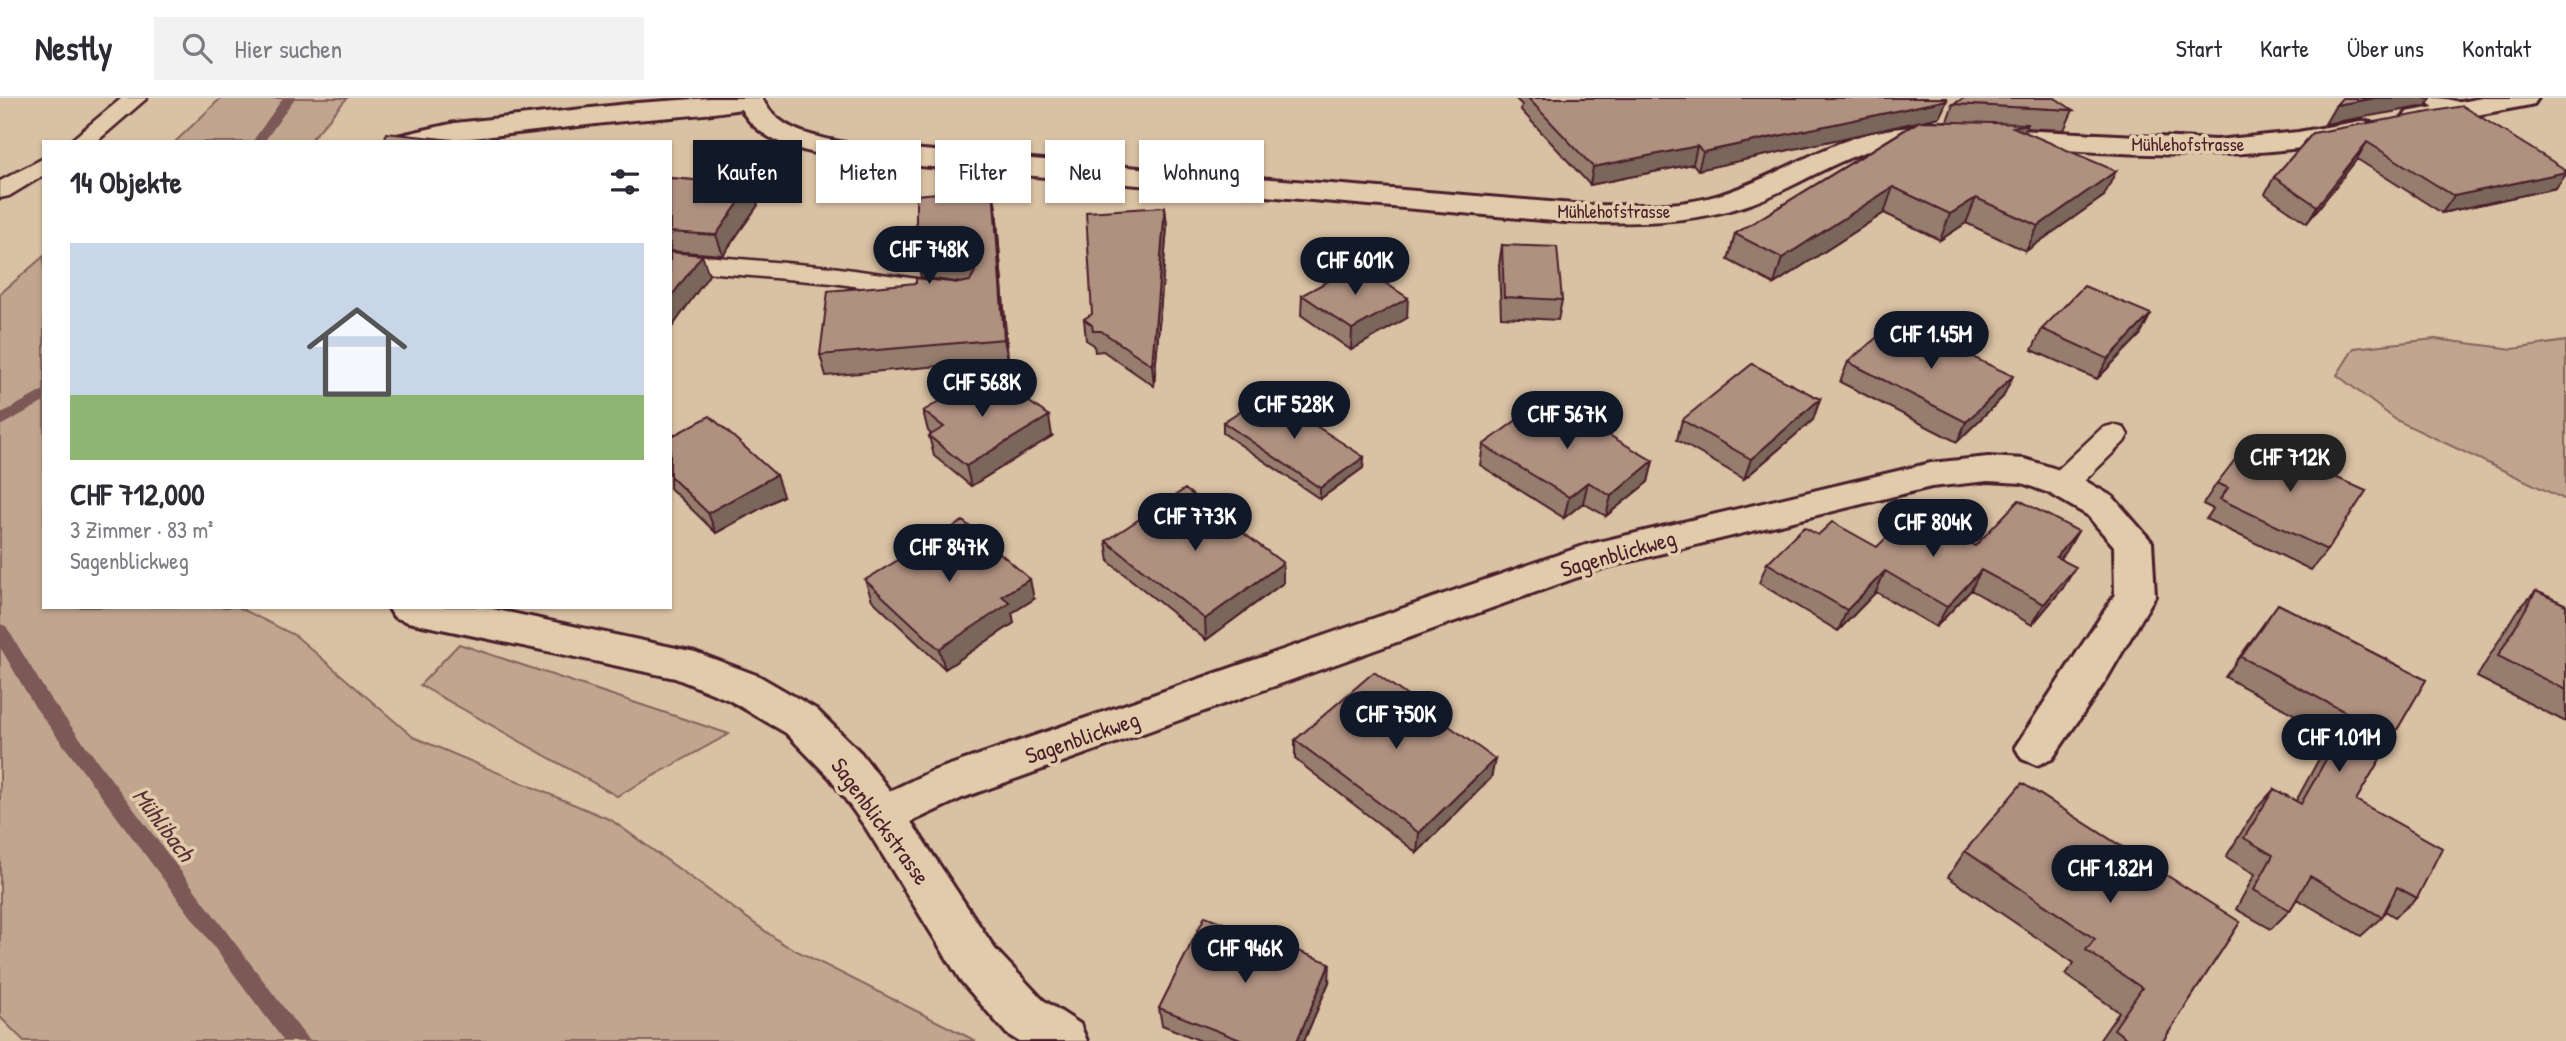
<!DOCTYPE html>
<html lang="de">
<head>
<meta charset="utf-8">
<style>
	:root { --surface:#fff; --page:#f2f2f3; --text:#2b2b33; --muted:#7c7c81; --line:#e1e1e2; --accent:#111827 }
	body { margin:0; font-family:"Patrick Hand",sans-serif; background:var(--page); color:var(--text); height:100vh; display:flex; flex-direction:column; font-size:26px; white-space:nowrap }
	* { box-sizing:border-box; margin:0 }
	p { font-size:23px; color:var(--muted) }
	.icon { flex:none; width:38px; height:38px; fill:none; stroke:currentColor; stroke-width:2; stroke-linecap:round; stroke-linejoin:round }
	.map { position:relative; flex:1; overflow:hidden }
	.side { position:absolute; left:42px; top:42px; width:630px; height:469px; display:flex; flex-direction:column; background:var(--surface); border-radius:0px; box-shadow:0 2px 5px #0004 }
	.side>* { flex:none }
	.top-card { position:absolute; left:693px; top:42px; width:665px; height:63px; display:flex; gap:14px }
	.price { position:absolute; translate:-50% -60px; padding:0 16px; border-radius:24px; background:var(--accent); color:#fff; font-size:23px; line-height:46px; filter:drop-shadow(0 2px 4px #0008) }
	.price::after { content:''; position:absolute; left:50%; top:42px; width:21px; height:16px; margin-left:-10px; background:inherit; clip-path:polygon(0 0,100% 0,50% 100%) }
	.price.active { background:#222; color:#fff }
	ul { padding:0; list-style:none }
	li { display:grid; align-content:center; gap:14px; height:371px; padding:0 28px }
	li+li { border-top:2px solid var(--line) }
	li span { display:grid; place-items:center; height:217px; border-radius:0px; color:#555 }
	li>.icon { margin-inline-start:auto }
	span .icon { width:126px; height:126px; fill:#fffc; stroke-width:1 }
	li b { font-size:30px }
	h2 { display:flex; justify-content:space-between; align-items:center; height:84px; padding:0 28px; font-size:30px }
	.tag { padding:0 24px; border-radius:0px; background:var(--surface); box-shadow:0 2px 5px #0004; font-size:24px; line-height:63px }
	.tag.active { background:var(--accent); color:#fff }
	header { display:flex; align-items:center; gap:42px; box-sizing:border-box; height:98px; padding:0 35px; background:var(--surface); border-bottom:2px solid var(--line) }
	header strong { font-size:33px }
	nav { display:flex; gap:38px; margin-inline-start:auto; font-size:24px }
	.search { width:490px; height:63px; background:var(--page); display:flex; align-items:center; gap:18px; box-sizing:border-box; padding:0 24px; border-radius:0px; color:var(--muted); font-size:26px }
	.map>svg:first-child { display:block }
	.green { fill:#c1a68f; stroke:#86625d; stroke-width:2 }
	.lines { fill:none; stroke-linecap:round; stroke-linejoin:round }
	.stream { fill:#7c5856; fill-rule:evenodd }
	.lane-casing { stroke:#4a1f2b; stroke-width:5 }
	.street-casing { stroke:#4a1f2b; stroke-width:6 }
	.lane { fill:#e2cbab; fill-rule:evenodd }
	.street { fill:#e2cbab; fill-rule:evenodd }
	.wall { fill:#967d6e; stroke:#4a1f2b; stroke-width:2 }
	.shaded-wall { fill:#7a665a; stroke:#4a1f2b; stroke-width:2 }
	.building { fill:#af9180; stroke:#4a1f2b; stroke-width:2 }
	.labels { text-anchor:middle; dominant-baseline:central; stroke-width:7; stroke-linejoin:round; paint-order:stroke }
	.far-street-label { font-size:19px; fill:#4a1f2b; stroke:#e2cbab }
	.street-label { font-size:23px; fill:#4a1f2b; stroke:#e2cbab }
	.water-label { font-size:24px; font-style:italic; fill:#5b3239; stroke:#e2cbab }
</style>
</head>
<body>
<header>
<strong>Nestly</strong>
<div class="search"><svg class="icon" aria-label="search" viewBox="0 0 24 24"><circle cx="10" cy="10" r="6"/><path d="M15 15l6 6"/></svg>Hier suchen</div>
<nav><a>Start</a><a>Karte</a><a>Über uns</a><a>Kontakt</a></nav>
</header>
<div class="map">
<svg width="2566" height="943" viewBox="0 0 2566 943">
	<rect width="100%" height="100%" fill="#d9c1a3"/>
	<filter id="ink" filterUnits="userSpaceOnUse"><feTurbulence type="fractalNoise" baseFrequency=".0143" numOctaves="2"/><feDisplacementMap in="SourceGraphic" scale="14" xChannelSelector="R" yChannelSelector="G"/><feConvolveMatrix kernelMatrix="1 2 1 2 8 2 1 2 1" color-interpolation-filters="sRGB"/></filter>
	<g filter="url(#ink)">
		<path class="green" d="M 221,0 L 347,0 L 309,44 L 175,44 Z
			M 44,158 L 44,509 L 238,509 L 296,538 L 413,639 L 611,722 L 783,846 L 976,943 L 24,943 L 0,919 L 0,196 Z
			M 2435,241 L 2513,251 L 2566,243 L 2566,402 L 2396,322 L 2337,277 L 2354,250 Z
			M 459,546 L 729,636 L 617,698 L 420,587 Z"/>
		<g class="lines">
			<path class="stream" d="M 283,0 L 295,0 L 264,44 L 252,44 Z
				M 44,292 L 44,304 L 0,328 L 0,316 Z
				M 0,526 L 6,528 L 49,599 L 309,943 L 284,943 L 35,609 L 0,549 Z"/>
			<defs>
				<path id="lane" d="M 122,0 L 147,0 L 96,44 L 69,44 Z
					M 2424,0 C 2440,0 2459,0 2471,12 L 2467,17 C 2453,20 2432,12 2424,0 Z
					M 44,60 L 44,77 L 9,98 L 0,100 L 0,83 Z
					M 670,155 L 832,169 L 946,185 L 956,187 L 960,193 L 956,199 L 946,201 L 832,185 L 670,171 Z
					M 2113,327 L 2124,330 L 2128,337 L 2124,344 L 2073,394 L 2062,397 L 2051,394 L 2046,386 L 2051,378 L 2102,330 Z"/>
				<path id="street" d="M 710,0 L 762,0 C 778,34 817,39 850,46 L 1586,107 C 1630,107 1677,110 1719,97 C 1769,82 1813,52 1863,37 C 1888,30 1911,29 1937,28 L 2216,42 L 2298,34 L 2361,23 L 2371,25 L 2375,31 L 2371,37 C 2229,72 2081,51 1937,44 C 1923,45 1908,44 1894,46 C 1840,56 1793,93 1741,109 C 1683,127 1624,125 1565,124 L 850,62 C 811,54 762,49 741,11 C 693,19 645,20 596,26 C 529,33 461,44 393,44 L 397,38 L 455,25 L 637,5 Z
					M 2482,0 L 2538,0 L 2534,6 L 2525,8 L 2417,28 L 2407,26 L 2403,20 L 2407,14 Z
					M 1988,359 L 2025,361 L 2075,377 L 2113,399 L 2152,444 L 2155,498 L 2106,582 L 2052,661 L 2037,667 L 2022,661 L 2015,649 L 2115,497 L 2114,448 L 2087,417 L 2049,395 L 2022,385 L 1988,383 L 1931,389 L 1606,469 L 962,700 L 911,724 L 995,851 L 1043,902 L 1080,926 L 1087,943 L 1018,943 L 1007,936 L 961,883 L 866,730 L 831,681 L 786,635 L 729,602 L 675,580 L 408,524 L 394,519 L 388,509 L 483,509 L 695,554 L 759,578 L 816,611 L 861,655 L 890,693 L 930,674 L 1586,447 L 1931,365 Z"/>
			</defs>
			<use href="#lane" class="lane-casing"/>
			<use href="#street" class="street-casing"/>
			<use href="#lane" class="lane"/>
			<use href="#street" class="street"/>
		</g>
		<path class="wall" d="M 1515,0 L 1947,0 L 1940,19 L 1925,23 L 1947,23 L 1953,6 L 2073,12 L 2064,32 L 2025,30 L 2024,33 L 2104,98 L 2026,153 L 1966,125 L 1940,142 L 1884,115 L 1774,186 L 1728,162 L 1735,136 L 1917,24 L 1698,72 L 1693,66 L 1590,87 L 1521,12 L 1522,7 Z
			M 2313,35 L 2566,72 L 2566,76 L 2556,90 L 2442,115 L 2357,61 L 2307,125 L 2265,96 L 2274,79 Z
			M 670,80 L 751,87 L 758,107 L 723,157 L 670,153 Z
			M 1165,109 L 1167,129 L 1154,288 L 1103,253 L 1095,254 L 1094,247 L 1086,242 L 1084,221 L 1092,216 Z
			M 996,110 L 1008,262 L 826,278 L 820,257 L 916,185 L 962,185 L 921,179 L 916,158 Z
			M 1502,147 L 1562,202 L 1558,222 L 1501,219 L 1499,167 Z
			M 1302,197 L 1407,220 L 1351,252 L 1301,217 Z
			M 2042,231 L 2140,237 L 2097,281 L 2032,252 Z
			M 1848,264 L 2003,299 L 1957,344 L 1840,284 Z
			M 1820,301 L 1813,322 L 1744,381 L 1677,342 L 1682,322 Z
			M 923,313 L 1052,338 L 971,388 L 934,358 L 929,338 L 931,336 L 928,333 Z
			M 1223,324 L 1364,359 L 1363,370 L 1320,401 L 1223,335 Z
			M 670,339 L 783,398 L 716,435 L 670,390 Z
			M 1483,347 L 1653,363 L 1648,384 L 1606,418 L 1583,405 L 1564,420 L 1480,367 Z
			M 2217,385 L 2366,393 L 2327,452 L 2311,472 L 2206,421 L 2213,411 L 2203,406 Z
			M 2078,433 L 2066,454 L 2060,461 L 2063,490 L 2032,527 L 1971,492 L 1936,529 L 1876,494 L 1838,533 L 1759,485 L 1767,465 L 1818,437 L 1877,449 L 1922,440 L 1975,448 Z
			M 1106,443 L 1283,485 L 1206,542 L 1109,464 Z
			M 865,482 L 1034,501 L 1012,515 L 1014,525 L 945,571 L 872,502 Z
			M 2536,493 L 2566,507 L 2566,624 L 2477,579 L 2516,514 Z
			M 2278,506 L 2426,582 L 2356,702 L 2417,800 L 2395,819 L 2385,813 L 2382,819 L 2361,838 L 2297,801 L 2290,812 L 2271,831 L 2236,811 L 2255,776 L 2226,759 L 2256,711 L 2274,691 L 2296,703 L 2332,637 L 2225,579 Z
			M 1295,642 L 1495,661 L 1491,680 L 1417,755 L 1295,661 Z
			M 1965,753 L 2240,824 L 2163,943 L 2099,943 L 2119,914 L 2065,876 L 2074,865 L 1948,779 Z
			M 1329,884 L 1304,943 L 1201,943 L 1162,927 L 1159,910 Z"/>
		<path class="shaded-wall" d="M 2375,0 L 2431,0 L 2426,8 L 2325,26 L 2336,7 Z
			M 1947,2 L 1940,19 L 1698,72 L 1703,54 Z
			M 2027,26 L 2017,51 L 2013,29 Z
			M 2367,44 L 2357,61 L 2307,125 L 2317,108 Z
			M 1697,48 L 1693,66 L 1590,87 L 1593,69 Z
			M 2116,73 L 2104,98 L 2026,153 L 2038,128 Z
			M 2566,74 L 2566,76 L 2556,90 L 2442,115 L 2454,98 Z
			M 751,87 L 758,107 L 723,157 L 716,137 Z
			M 1893,89 L 1884,115 L 1774,186 L 1782,160 Z
			M 993,90 L 996,110 L 1008,262 L 1004,241 Z
			M 1976,100 L 1966,125 L 1940,142 L 1950,116 Z
			M 1165,109 L 1167,129 L 1154,288 L 1152,267 Z
			M 702,157 L 709,177 L 670,232 L 670,200 Z
			M 1408,200 L 1407,220 L 1351,252 L 1352,231 Z
			M 2151,216 L 2140,237 L 2097,281 L 2108,261 Z
			M 2013,278 L 2003,299 L 1957,344 L 1966,324 Z
			M 1820,301 L 1813,322 L 1744,381 L 1751,361 Z
			M 1049,318 L 1052,338 L 971,388 L 966,368 Z
			M 1364,359 L 1363,370 L 1320,401 L 1320,390 Z
			M 1653,363 L 1648,384 L 1606,418 L 1611,398 Z
			M 776,377 L 783,398 L 716,435 L 708,415 Z
			M 1588,384 L 1583,405 L 1564,420 L 1569,399 Z
			M 2078,433 L 2066,454 L 2044,479 L 2056,459 Z
			M 1283,465 L 1283,485 L 1206,542 L 1205,521 Z
			M 2076,469 L 2063,490 L 2032,527 L 2044,506 Z
			M 1981,472 L 1971,492 L 1936,529 L 1947,509 Z
			M 1885,473 L 1876,494 L 1838,533 L 1847,512 Z
			M 1030,481 L 1034,501 L 1012,515 L 1014,525 L 945,571 L 939,551 L 1002,498 Z
			M 1495,661 L 1491,680 L 1417,755 L 1419,735 Z
			M 1330,865 L 1329,884 L 1304,943 L 1297,943 Z"/>
		<path class="building" d="M 1528,0 L 1947,0 L 1947,2 L 1703,54 L 1697,48 L 1593,69 Z
			M 1964,0 L 2055,0 L 2073,12 L 1953,6 Z
			M 2342,0 L 2375,0 L 2336,7 Z
			M 2463,8 L 2566,72 L 2566,74 L 2454,98 L 2367,44 L 2317,108 L 2274,79 L 2313,35 Z
			M 1920,23 L 2027,26 L 2013,29 L 2116,73 L 2038,128 L 1976,100 L 1950,116 L 1893,89 L 1782,160 L 1735,136 Z
			M 386,35 L 472,44 L 385,44 Z
			M 670,80 L 751,87 L 716,137 L 670,134 Z
			M 993,90 L 1004,241 L 820,257 L 828,193 L 916,185 L 916,180 L 959,185 L 970,183 L 975,173 L 970,166 L 916,158 L 916,97 Z
			M 1165,109 L 1152,267 L 1101,233 L 1093,233 L 1092,227 L 1084,221 L 1092,216 L 1086,114 Z
			M 1502,147 L 1557,149 L 1562,202 L 1504,199 Z
			M 670,154 L 702,157 L 670,200 Z
			M 1358,167 L 1408,200 L 1352,231 L 1302,197 Z
			M 2084,188 L 2151,216 L 2108,261 L 2042,231 Z
			M 1896,223 L 2013,278 L 1966,324 L 1848,264 Z
			M 1752,266 L 1820,301 L 1751,361 L 1682,322 Z
			M 989,275 L 1049,318 L 966,368 L 929,338 L 944,329 L 923,313 Z
			M 1267,296 L 1364,359 L 1320,390 L 1223,324 Z
			M 1546,300 L 1653,363 L 1611,398 L 1588,384 L 1569,399 L 1483,347 Z
			M 710,318 L 776,377 L 708,415 L 670,378 L 670,339 Z
			M 2251,341 L 2366,393 L 2327,452 L 2220,401 L 2228,390 L 2217,385 Z
			M 1185,391 L 1283,465 L 1205,521 L 1106,443 Z
			M 2019,402 L 2078,433 L 2056,459 L 2076,469 L 2044,506 L 1981,472 L 1947,509 L 1885,473 L 1847,512 L 1767,465 L 1804,429 L 1818,437 L 1832,424 L 1877,449 L 1899,427 L 1922,440 L 1935,426 L 1975,448 Z
			M 963,423 L 1030,481 L 1002,498 L 1010,505 L 939,551 L 865,482 Z
			M 2536,493 L 2566,507 L 2566,592 L 2498,558 Z
			M 2278,506 L 2426,582 L 2356,702 L 2442,750 L 2417,800 L 2397,789 L 2382,819 L 2310,778 L 2290,812 L 2254,792 L 2273,757 L 2244,740 L 2274,691 L 2301,706 L 2351,617 L 2241,559 Z
			M 1374,574 L 1495,661 L 1419,735 L 1295,642 Z
			M 2022,685 L 2240,824 L 2163,943 L 2130,943 L 2114,931 L 2142,890 L 2086,852 L 2095,841 L 1965,753 Z
			M 1205,818 L 1330,865 L 1297,943 L 1243,943 L 1159,910 Z"/>
	</g>
	<g class="labels">
		<g class="far-street-label">
			<text x="2188" y="46">Mühlehofstrasse</text>
			<text x="1614" y="113">Mühlehofstrasse</text>
		</g>
		<g class="street-label">
			<text transform="translate(1618 455) rotate(-16)">Sagenblickweg</text>
			<text transform="translate(1082 639) rotate(-19)">Sagenblickweg</text>
			<text transform="translate(881 723) rotate(54)">Sagenblickstrasse</text>
		</g>
		<g class="water-label">
			<text transform="translate(164 726) rotate(53)">Mühlibach</text>
		</g>
	</g>
</svg>
<b class="price" style="left:929px;top:188px">CHF 748K</b>
<b class="price" style="left:1355px;top:199px">CHF 601K</b>
<b class="price" style="left:1931px;top:273px">CHF 1.45M</b>
<b class="price" style="left:982px;top:321px">CHF 568K</b>
<b class="price" style="left:1294px;top:343px">CHF 528K</b>
<b class="price" style="left:1567px;top:353px">CHF 567K</b>
<b class="price active" style="left:2290px;top:396px">CHF 712K</b>
<b class="price" style="left:1195px;top:455px">CHF 773K</b>
<b class="price" style="left:1933px;top:461px">CHF 804K</b>
<b class="price" style="left:949px;top:486px">CHF 847K</b>
<b class="price" style="left:1396px;top:653px">CHF 750K</b>
<b class="price" style="left:2339px;top:676px">CHF 1.01M</b>
<b class="price" style="left:2110px;top:807px">CHF 1.82M</b>
<b class="price" style="left:1245px;top:887px">CHF 946K</b>
<div class="top-card">
<a class="tag active">Kaufen</a>
<a class="tag">Mieten</a>
<a class="tag">Filter</a>
<a class="tag">Neu</a>
<a class="tag">Wohnung</a>
</div>
<section class="side">
<h2>14 Objekte<svg class="icon" aria-label="filters" viewBox="0 0 24 24"><path d="M4 7h16M4 17h16"/><circle cx="9" cy="7" r="2"/><circle cx="15" cy="17" r="2"/></svg></h2>
<ul>
<li><span style="background:linear-gradient(#c9d6e8 70%,#8fb573 0)"><svg class="icon" aria-label="home" viewBox="0 0 24 24"><path d="M3 11l9-7 9 7M6 9v11h12V9"/></svg></span><div><b>CHF 712,000</b><p>3 Zimmer · 83 m²</p><p>Sagenblickweg</p></div></li>
</ul>
</section>
</div>
</body>
</html>
